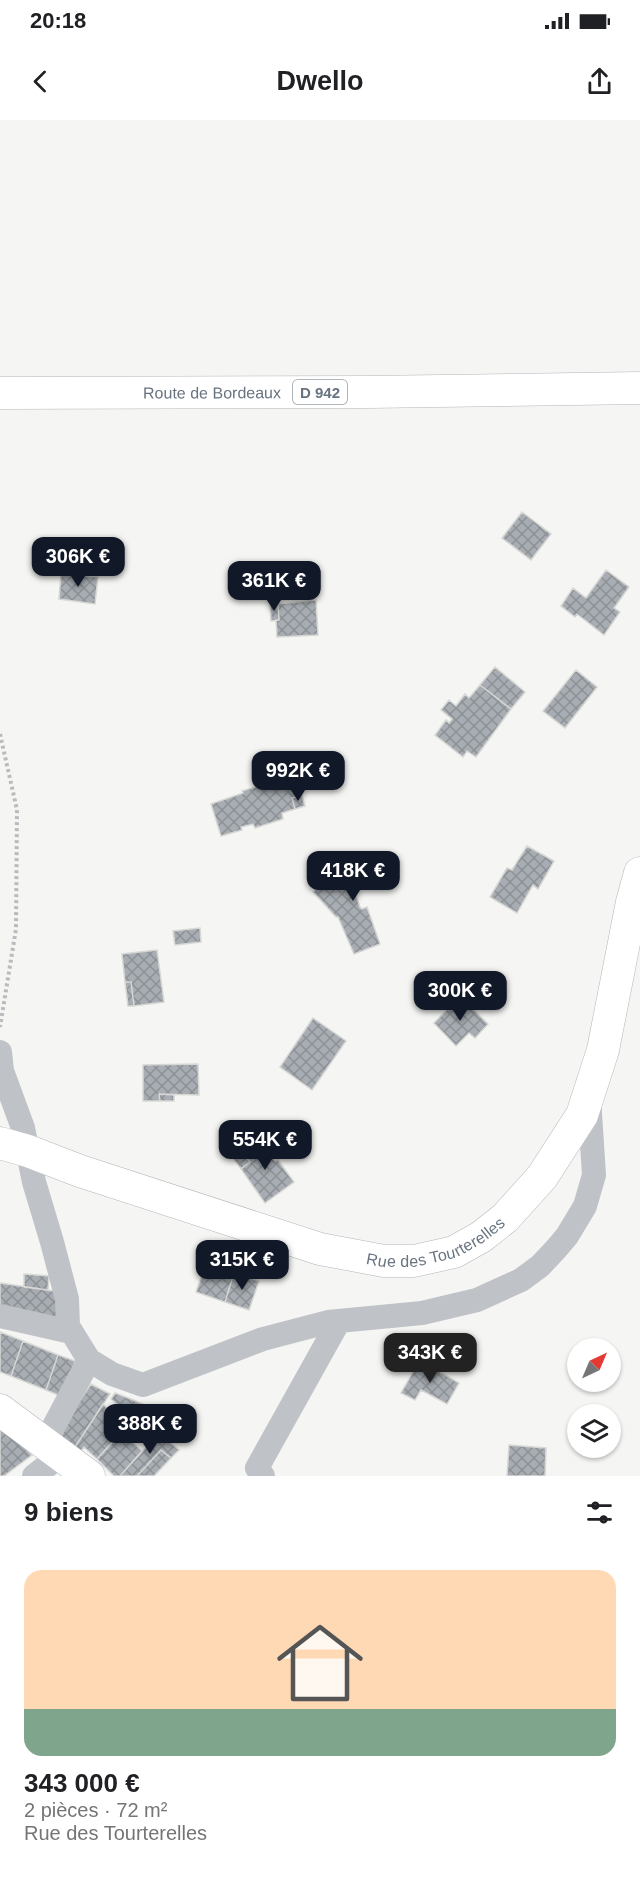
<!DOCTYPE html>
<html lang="fr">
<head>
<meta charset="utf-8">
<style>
	:root { --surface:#fff; --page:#f2f2f2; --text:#202124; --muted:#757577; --line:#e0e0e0; --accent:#111827 }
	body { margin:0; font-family:Helvetica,sans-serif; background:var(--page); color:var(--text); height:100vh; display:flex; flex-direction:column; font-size:22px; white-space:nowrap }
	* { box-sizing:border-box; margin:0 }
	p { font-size:20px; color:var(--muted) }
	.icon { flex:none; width:33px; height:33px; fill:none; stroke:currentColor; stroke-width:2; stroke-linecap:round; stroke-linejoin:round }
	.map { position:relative; height:1356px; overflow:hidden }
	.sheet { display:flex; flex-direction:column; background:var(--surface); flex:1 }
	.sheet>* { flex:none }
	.needle { width:39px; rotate:44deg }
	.fabs { position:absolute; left:567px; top:1218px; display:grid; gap:12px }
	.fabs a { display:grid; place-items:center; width:54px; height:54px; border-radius:50%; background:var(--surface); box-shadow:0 2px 4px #0004; font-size:30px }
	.price { position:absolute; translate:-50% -51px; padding:0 14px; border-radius:12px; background:var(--accent); color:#fff; font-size:20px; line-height:39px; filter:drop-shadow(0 2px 3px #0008) }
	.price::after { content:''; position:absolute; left:50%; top:36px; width:18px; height:14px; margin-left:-9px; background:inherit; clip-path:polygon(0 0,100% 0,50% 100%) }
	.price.on { background:#222; color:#fff }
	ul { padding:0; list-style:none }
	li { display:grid; align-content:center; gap:12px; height:318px; padding:0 24px }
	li+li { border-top:2px solid var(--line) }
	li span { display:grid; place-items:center; height:186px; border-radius:18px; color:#555 }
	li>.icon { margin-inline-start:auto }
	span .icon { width:108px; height:108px; fill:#fffc; stroke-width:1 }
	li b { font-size:26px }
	h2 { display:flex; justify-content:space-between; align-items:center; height:72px; padding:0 24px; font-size:26px }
	.status { display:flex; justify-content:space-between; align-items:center; height:42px; padding:0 30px; background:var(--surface); direction:ltr }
	.status svg { height:16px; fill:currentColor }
	header { display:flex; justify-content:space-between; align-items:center; height:78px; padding:0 24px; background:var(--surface); font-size:27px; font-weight:700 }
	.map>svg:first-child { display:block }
	.building { fill:url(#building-cross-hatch); stroke:#d7d7d5; stroke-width:1.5 }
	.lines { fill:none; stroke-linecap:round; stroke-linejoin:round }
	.major-casing { stroke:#b3b6ba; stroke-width:33 }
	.path { stroke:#b9bbbe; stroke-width:4; stroke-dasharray:3 3; stroke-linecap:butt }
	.minor { stroke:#bfc2c6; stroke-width:24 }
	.major { stroke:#fff; stroke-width:32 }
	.labels { text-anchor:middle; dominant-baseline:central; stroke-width:6; stroke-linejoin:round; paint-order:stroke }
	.shield { fill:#fff; stroke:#959ea6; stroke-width:1.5 }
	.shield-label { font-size:15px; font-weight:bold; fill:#687480 }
	.street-label { font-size:16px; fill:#687480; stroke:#fff }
</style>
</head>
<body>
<div class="status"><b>20:18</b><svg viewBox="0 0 49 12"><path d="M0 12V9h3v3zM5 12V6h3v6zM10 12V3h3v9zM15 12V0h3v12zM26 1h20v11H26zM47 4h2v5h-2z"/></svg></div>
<header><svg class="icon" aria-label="back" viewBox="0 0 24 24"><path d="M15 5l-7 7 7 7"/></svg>Dwello<svg class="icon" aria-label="share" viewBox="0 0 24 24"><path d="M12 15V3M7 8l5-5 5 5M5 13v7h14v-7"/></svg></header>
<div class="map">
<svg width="640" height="1356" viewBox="0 0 640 1356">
	<defs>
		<pattern id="building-cross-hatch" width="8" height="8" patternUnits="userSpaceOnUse" patternTransform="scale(1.5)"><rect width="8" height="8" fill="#a7adb2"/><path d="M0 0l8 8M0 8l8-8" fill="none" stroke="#8c9196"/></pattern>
	</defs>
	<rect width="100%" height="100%" fill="#f5f5f3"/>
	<path class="building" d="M 522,392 L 551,414 L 531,440 L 502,418 Z
		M 606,450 L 629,467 L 614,488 L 620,492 L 604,515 L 577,494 L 575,497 L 561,486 L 573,468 L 586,478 Z
		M 61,453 L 98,457 L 95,484 L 59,479 Z
		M 316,480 L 318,515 L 277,517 L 276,500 L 279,500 L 278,484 Z
		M 270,484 L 278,484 L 279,500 L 271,501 Z
		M 495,547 L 525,572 L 511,589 L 480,565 Z
		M 576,550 L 597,567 L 565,608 L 543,591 Z
		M 480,565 L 511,589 L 476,637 L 467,631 L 463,637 L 435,615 L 446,600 L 449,603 L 452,599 L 441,590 L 449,580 L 456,586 L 465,574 L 469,578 Z
		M 295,655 L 302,675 L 292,678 L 295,689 L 282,693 L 283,699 L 255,708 L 253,704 L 241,707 L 242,710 L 221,716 L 211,684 L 243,673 L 242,671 Z
		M 302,675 L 305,686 L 295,689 L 292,678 Z
		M 527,726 L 554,741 L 538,769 L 533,765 L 517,793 L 490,777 L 507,748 L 512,750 Z
		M 373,732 L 387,751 L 352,764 L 360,787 L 362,789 L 367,787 L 380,824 L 354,834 L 338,797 L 336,797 L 313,772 L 326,761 L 332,767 L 347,753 L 343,743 Z
		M 200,808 L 201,822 L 175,825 L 173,811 Z
		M 157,830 L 164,882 L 134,886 L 131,862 L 125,862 L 122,834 Z
		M 125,862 L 131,862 L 134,886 L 128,886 Z
		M 460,876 L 488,904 L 475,918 L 469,913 L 456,926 L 434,903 Z
		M 313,898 L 346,921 L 312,970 L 280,947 Z
		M 198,944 L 199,975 L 159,974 L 160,981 L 143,981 L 143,945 Z
		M 159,974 L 174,975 L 174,981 L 160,981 Z
		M 258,1017 L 262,1018 L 275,1041 L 278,1040 L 294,1062 L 265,1083 L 241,1049 L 250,1042 L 240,1030 Z
		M 240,1030 L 250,1042 L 241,1049 L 231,1036 Z
		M 206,1143 L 234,1153 L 225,1182 L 196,1172 Z
		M 234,1153 L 259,1161 L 249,1190 L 225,1182 Z
		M 24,1154 L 49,1156 L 48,1170 L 24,1167 Z
		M 0,1163 L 60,1172 L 56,1200 L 0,1189 Z
		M 0,1212 L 23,1221 L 11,1256 L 0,1252 Z
		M 23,1221 L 58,1235 L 46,1270 L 11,1256 Z
		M 58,1235 L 75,1241 L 63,1277 L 46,1270 Z
		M 420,1240 L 459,1263 L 447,1284 L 421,1270 L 415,1280 L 401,1273 Z
		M 91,1264 L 110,1274 L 75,1327 L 56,1316 Z
		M 115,1273 L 131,1279 L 145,1285 L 133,1299 L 111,1279 Z
		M 103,1284 L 126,1308 L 97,1339 L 84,1327 L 81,1331 L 75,1327 Z
		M 0,1305 L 32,1335 L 4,1356 L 0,1356 Z
		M 121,1312 L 142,1331 L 120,1356 L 114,1356 L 97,1339 Z
		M 159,1313 L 179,1330 L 171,1338 L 161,1330 L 137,1356 L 120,1356 Z
		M 509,1325 L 546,1328 L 545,1356 L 507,1356 Z
		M 161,1330 L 171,1338 L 154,1356 L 137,1356 Z"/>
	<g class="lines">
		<defs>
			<g id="major">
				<path id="s1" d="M 0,273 L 369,272 L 640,268"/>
				<path id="s2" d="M 0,1023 L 28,1031 L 80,1051 L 320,1129 L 384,1141 L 414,1141 L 454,1132 L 481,1117 L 505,1098 L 542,1057 L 582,995 L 603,930 L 632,782 L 640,753"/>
				<path d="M 0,1290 L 89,1356"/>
			</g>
		</defs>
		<use href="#major" class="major-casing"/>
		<path class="path" d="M 0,614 L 17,690 L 16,809 L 0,907"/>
		<path class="minor" d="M 0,932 L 2,951 L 23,1008 L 34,1062 L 52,1122 L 67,1179 L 68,1206 L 89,1240 L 45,1323
			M 0,1196 L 71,1212
			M 89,1240 L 112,1254 L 143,1265 L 263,1219 L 328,1202 L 422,1193 L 477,1180 L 521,1160 L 540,1146 L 556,1129 L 567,1116 L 585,1086 L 594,1055 L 589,978
			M 34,1356 L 61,1335
			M 263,1356 L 257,1348 L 339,1201"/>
		<use href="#major" class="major"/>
	</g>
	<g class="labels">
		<rect class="shield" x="293" y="260" width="54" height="24" rx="4.5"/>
		<g class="shield-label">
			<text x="320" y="272">D 942</text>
		</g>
		<g class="street-label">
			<text stroke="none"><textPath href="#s1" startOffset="212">Route de Bordeaux</textPath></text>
			<text stroke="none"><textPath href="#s2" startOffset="458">Rue des Tourterelles</textPath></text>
		</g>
	</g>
</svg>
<div class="fabs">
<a><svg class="needle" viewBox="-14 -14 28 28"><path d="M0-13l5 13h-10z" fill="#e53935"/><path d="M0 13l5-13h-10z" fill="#757577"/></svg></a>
<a><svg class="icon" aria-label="layers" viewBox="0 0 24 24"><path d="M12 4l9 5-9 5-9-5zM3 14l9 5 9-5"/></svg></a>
</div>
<b class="price" style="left:78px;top:468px">306K €</b>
<b class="price" style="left:274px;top:492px">361K €</b>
<b class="price" style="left:298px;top:682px">992K €</b>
<b class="price" style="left:353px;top:782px">418K €</b>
<b class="price" style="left:460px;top:902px">300K €</b>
<b class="price" style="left:265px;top:1051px">554K €</b>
<b class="price" style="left:242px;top:1171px">315K €</b>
<b class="price on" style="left:430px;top:1264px">343K €</b>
<b class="price" style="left:150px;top:1335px">388K €</b>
</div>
<section class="sheet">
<h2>9 biens<svg class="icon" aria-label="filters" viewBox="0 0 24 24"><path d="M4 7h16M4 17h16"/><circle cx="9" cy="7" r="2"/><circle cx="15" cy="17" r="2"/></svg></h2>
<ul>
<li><span style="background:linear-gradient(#ffd9b3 75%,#7fa58c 0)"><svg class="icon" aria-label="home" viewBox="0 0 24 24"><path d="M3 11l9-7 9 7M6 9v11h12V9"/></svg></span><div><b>343 000 €</b><p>2 pièces · 72 m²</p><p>Rue des Tourterelles</p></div></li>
</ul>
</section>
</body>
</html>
